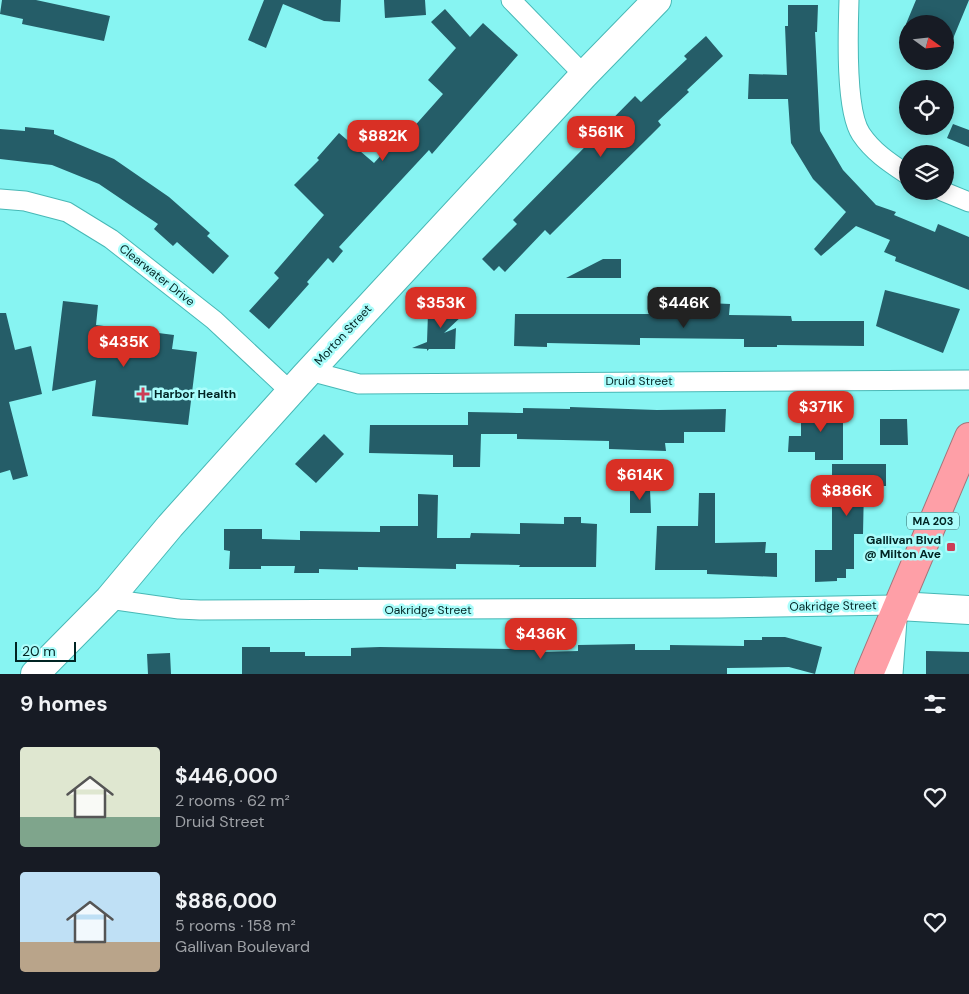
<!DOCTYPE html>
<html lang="en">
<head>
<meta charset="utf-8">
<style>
	:root { --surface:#171b24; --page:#242831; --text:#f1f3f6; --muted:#9ea1a6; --accent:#d93025 }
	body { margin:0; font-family:"DM Sans",sans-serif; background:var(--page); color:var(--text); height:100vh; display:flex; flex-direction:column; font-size:19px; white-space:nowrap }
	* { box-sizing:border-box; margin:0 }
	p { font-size:16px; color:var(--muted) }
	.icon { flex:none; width:28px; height:28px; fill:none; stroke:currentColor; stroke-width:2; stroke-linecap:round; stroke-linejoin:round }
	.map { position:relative; height:674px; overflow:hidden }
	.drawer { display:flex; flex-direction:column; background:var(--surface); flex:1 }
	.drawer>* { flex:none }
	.needle { width:32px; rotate:105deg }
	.tools { position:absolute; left:899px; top:15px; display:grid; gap:10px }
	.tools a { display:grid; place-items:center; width:55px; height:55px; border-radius:50%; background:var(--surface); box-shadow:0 2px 12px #0003; font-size:25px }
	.scale { position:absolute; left:15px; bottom:12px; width:61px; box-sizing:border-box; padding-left:5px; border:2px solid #002423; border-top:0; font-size:14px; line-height:18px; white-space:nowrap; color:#002423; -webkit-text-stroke:4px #aafdfb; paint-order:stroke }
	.price { position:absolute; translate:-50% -42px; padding:0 11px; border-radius:10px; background:var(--accent); color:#fff; font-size:16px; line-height:32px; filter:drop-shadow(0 1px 2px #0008) }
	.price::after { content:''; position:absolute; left:50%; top:30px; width:15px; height:11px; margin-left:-8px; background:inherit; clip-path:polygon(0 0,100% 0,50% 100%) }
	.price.active { background:#222; color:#fff }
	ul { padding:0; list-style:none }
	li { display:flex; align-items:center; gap:15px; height:125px; padding:0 20px }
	li span { display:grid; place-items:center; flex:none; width:140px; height:100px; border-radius:5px; color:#555 }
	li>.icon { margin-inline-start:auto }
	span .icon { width:60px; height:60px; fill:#fffc; stroke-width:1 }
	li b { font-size:21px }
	h2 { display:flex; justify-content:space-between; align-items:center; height:60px; padding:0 20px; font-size:21px }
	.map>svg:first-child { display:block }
	.building { fill:#255d68 }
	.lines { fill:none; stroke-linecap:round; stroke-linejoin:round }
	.street-casing { stroke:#47b8b6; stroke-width:21 }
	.secondary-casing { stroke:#47b8b6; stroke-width:30 }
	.highway-casing { stroke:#a57479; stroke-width:30 }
	.street { stroke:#fff; stroke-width:19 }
	.secondary { stroke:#fff; stroke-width:28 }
	.highway { stroke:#fe9fa7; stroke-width:28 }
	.poi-dot { fill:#cc3c57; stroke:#aafdfb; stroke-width:2 }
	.labels { text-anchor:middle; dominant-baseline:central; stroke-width:5; stroke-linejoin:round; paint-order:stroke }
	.shield { fill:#aafdfb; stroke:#336564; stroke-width:1 }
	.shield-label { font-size:11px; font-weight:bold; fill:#002423 }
	.street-label { font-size:12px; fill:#002423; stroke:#aafdfb }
	.poi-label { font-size:12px; font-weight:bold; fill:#002423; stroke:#aafdfb; text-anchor:start }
</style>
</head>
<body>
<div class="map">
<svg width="969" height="674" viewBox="0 0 969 674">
	<rect width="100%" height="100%" fill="#87f4f2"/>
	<path class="building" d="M 2,0 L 36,0 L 110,16 L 104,41 L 22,24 L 23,19 L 0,14 Z
		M 264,0 L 341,0 L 340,22 L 324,21 L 283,4 L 266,48 L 248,40 Z
		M 384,0 L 425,0 L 426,15 L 385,18 Z
		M 916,0 L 969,0 L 945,58 L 945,24 L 906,24 Z
		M 788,5 L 818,5 L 817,32 L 815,32 L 820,131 L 843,170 L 876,205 L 896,212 L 894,215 L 935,232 L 938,224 L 969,237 L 969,290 L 895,261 L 896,257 L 884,252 L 890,240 L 856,226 L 821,256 L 814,249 L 846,212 L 813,179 L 791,143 L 788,99 L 748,99 L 749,74 L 787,75 L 785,26 L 788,26 Z
		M 445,9 L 470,37 L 483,23 L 518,55 L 432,154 L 429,150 L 339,247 L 343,251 L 333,263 L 328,258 L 307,282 L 309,284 L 269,329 L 249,311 L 279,278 L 274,273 L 324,215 L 294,185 L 319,160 L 317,158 L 339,133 L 374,163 L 408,126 L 411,130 L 443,94 L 428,80 L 456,48 L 431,22 Z
		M 706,36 L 723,56 L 687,90 L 689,92 L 658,121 L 661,125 L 650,136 L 550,235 L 545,230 L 505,272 L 499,266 L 494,271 L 482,259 L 517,224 L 513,220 L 635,96 L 641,102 L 687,59 L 684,56 Z
		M 953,124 L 969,130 L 969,147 L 947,138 Z
		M 25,127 L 54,130 L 54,134 L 114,159 L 169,197 L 210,233 L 207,236 L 229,256 L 213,274 L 177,242 L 173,246 L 154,229 L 158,224 L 99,184 L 52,165 L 0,159 L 0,129 L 25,131 Z
		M 603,259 L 621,259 L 621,278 L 566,278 Z
		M 885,290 L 960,309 L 943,353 L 876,326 Z
		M 63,301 L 98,305 L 96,325 L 174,335 L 172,349 L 197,352 L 188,425 L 92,416 L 96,380 L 52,391 Z
		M 707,303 L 730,304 L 729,315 L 791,316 L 792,321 L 864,321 L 864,346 L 777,345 L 777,347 L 744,347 L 744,339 L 640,338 L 640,345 L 547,343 L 547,347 L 514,346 L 515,314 L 681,314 L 681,309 L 707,309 Z
		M 433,304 L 449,305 L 449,314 L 464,314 L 444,333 L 456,328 L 455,349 L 429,349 L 427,351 L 427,349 L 412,348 L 427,342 L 428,313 L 433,313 Z
		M 0,313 L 6,313 L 15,350 L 31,346 L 42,394 L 9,402 L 28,476 L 13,480 L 10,470 L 0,473 Z
		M 810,401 L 836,402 L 836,408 L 843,408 L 843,460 L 815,460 L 815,452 L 788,452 L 789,436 L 801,436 L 801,421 L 810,421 Z
		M 570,407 L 657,410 L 726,409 L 725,432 L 684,432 L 684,443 L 665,443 L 666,451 L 609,449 L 609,441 L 517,439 L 517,434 L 481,434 L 480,467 L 453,467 L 453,455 L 369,453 L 370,425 L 468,425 L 468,412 L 517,413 L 523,413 L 523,408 L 570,409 Z
		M 880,419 L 907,419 L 908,445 L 880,445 Z
		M 324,434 L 344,454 L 316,483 L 295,464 Z
		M 832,464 L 886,464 L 886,486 L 864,486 L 863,534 L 854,534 L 854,569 L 846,569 L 846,578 L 837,578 L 837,581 L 815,582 L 815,550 L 832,550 Z
		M 630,489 L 650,489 L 651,513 L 630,513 Z
		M 699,493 L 715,493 L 715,543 L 766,542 L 765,553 L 777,553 L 777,577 L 707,574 L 707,570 L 655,570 L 657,526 L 698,526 Z
		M 418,494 L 438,495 L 437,538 L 470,538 L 471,533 L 520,534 L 520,523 L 564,524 L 564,517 L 581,517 L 581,523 L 597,524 L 596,567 L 519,567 L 520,565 L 456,564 L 456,569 L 358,567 L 358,570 L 319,569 L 319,573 L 294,573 L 295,566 L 261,566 L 261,569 L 229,569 L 230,551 L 224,550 L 224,529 L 262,529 L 262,539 L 300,540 L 300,531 L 380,532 L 380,526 L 418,526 Z
		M 762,637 L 785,637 L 822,647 L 815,674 L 789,667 L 727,668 L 727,674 L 242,674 L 242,647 L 270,647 L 270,652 L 305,652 L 305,656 L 351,656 L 351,648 L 380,647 L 517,649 L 542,648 L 542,652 L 578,651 L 578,645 L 635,644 L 635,650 L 670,650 L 670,645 L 744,646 L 744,640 L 762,640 Z
		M 926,651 L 969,652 L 969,674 L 926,674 Z
		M 170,653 L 171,674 L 148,674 L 147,654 Z"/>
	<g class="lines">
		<defs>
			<path id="street" d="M 511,0 L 584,75
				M 849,0 C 848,31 845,110 861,134 C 873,152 890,163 908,175
				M 942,191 L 969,202
				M 0,199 L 25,201 L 67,212 L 111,239 L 214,320 L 291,392
				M 310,371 L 359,384 L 969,380
				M 109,599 L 179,609 L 200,610 L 719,608 L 894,605 L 898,606 L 893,674"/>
			<path id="secondary" d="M 898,606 L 969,610
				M 35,674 L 109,599 L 170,526 L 305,376 L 584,75 L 657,0"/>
			<path id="highway" d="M 869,674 L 969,437"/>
		</defs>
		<use href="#street" class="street-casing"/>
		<use href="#secondary" class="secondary-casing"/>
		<use href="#highway" class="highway-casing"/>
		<use href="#street" class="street"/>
		<use href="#secondary" class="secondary"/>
		<use href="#highway" class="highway"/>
	</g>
	<g class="poi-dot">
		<path d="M140.5 386.5h5v5h5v5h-5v5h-5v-5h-5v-5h5z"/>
		<rect x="946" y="542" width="10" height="10" rx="2.5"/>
	</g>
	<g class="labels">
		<rect class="shield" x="907" y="512.5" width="52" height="17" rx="4"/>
		<g class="shield-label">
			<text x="933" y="521">MA 203</text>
		</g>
		<g class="street-label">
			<text transform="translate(157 275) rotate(38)">Clearwater Drive</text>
			<text transform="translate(343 335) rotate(-47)">Morton Street</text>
			<text x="639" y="381">Druid Street</text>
			<text transform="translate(833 606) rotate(-1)">Oakridge Street</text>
			<text x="428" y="610">Oakridge Street</text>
		</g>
		<g class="poi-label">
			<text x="154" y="394">Harbor Health</text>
			<text x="941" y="540" text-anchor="end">Gallivan Blvd<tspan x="941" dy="14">@ Milton Ave</tspan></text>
		</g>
	</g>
</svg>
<div class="tools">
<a><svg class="needle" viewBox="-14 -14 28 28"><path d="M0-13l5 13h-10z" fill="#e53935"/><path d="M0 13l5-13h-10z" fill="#9ea1a6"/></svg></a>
<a><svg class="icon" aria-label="locate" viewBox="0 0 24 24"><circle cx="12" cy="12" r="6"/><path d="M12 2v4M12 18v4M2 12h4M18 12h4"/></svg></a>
<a><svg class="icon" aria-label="layers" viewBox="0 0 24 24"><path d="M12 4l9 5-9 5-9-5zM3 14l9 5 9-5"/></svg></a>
</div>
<div class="scale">20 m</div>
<b class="price" style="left:601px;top:158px">$561K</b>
<b class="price" style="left:383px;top:162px">$882K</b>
<b class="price" style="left:441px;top:329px">$353K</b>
<b class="price active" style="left:684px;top:329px">$446K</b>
<b class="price" style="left:124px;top:368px">$435K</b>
<b class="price" style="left:821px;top:433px">$371K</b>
<b class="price" style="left:640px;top:501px">$614K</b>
<b class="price" style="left:847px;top:517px">$886K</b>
<b class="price" style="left:541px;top:660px">$436K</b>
</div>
<section class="drawer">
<h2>9 homes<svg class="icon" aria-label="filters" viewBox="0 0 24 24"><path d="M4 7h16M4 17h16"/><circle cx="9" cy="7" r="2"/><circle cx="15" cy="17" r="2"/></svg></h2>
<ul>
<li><span style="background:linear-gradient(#dfe7d0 70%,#7fa58c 0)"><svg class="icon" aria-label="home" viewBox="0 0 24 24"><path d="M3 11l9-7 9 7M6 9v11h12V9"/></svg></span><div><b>$446,000</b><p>2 rooms · 62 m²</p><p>Druid Street</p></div><svg class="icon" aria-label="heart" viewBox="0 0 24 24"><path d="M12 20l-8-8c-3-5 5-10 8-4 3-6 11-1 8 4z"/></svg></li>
<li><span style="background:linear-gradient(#bfe0f5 70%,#b9a48a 0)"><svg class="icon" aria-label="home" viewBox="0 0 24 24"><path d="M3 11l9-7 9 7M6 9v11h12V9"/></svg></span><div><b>$886,000</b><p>5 rooms · 158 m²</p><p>Gallivan Boulevard</p></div><svg class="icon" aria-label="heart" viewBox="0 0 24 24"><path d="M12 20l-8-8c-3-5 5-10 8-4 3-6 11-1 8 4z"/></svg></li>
</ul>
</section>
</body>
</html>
